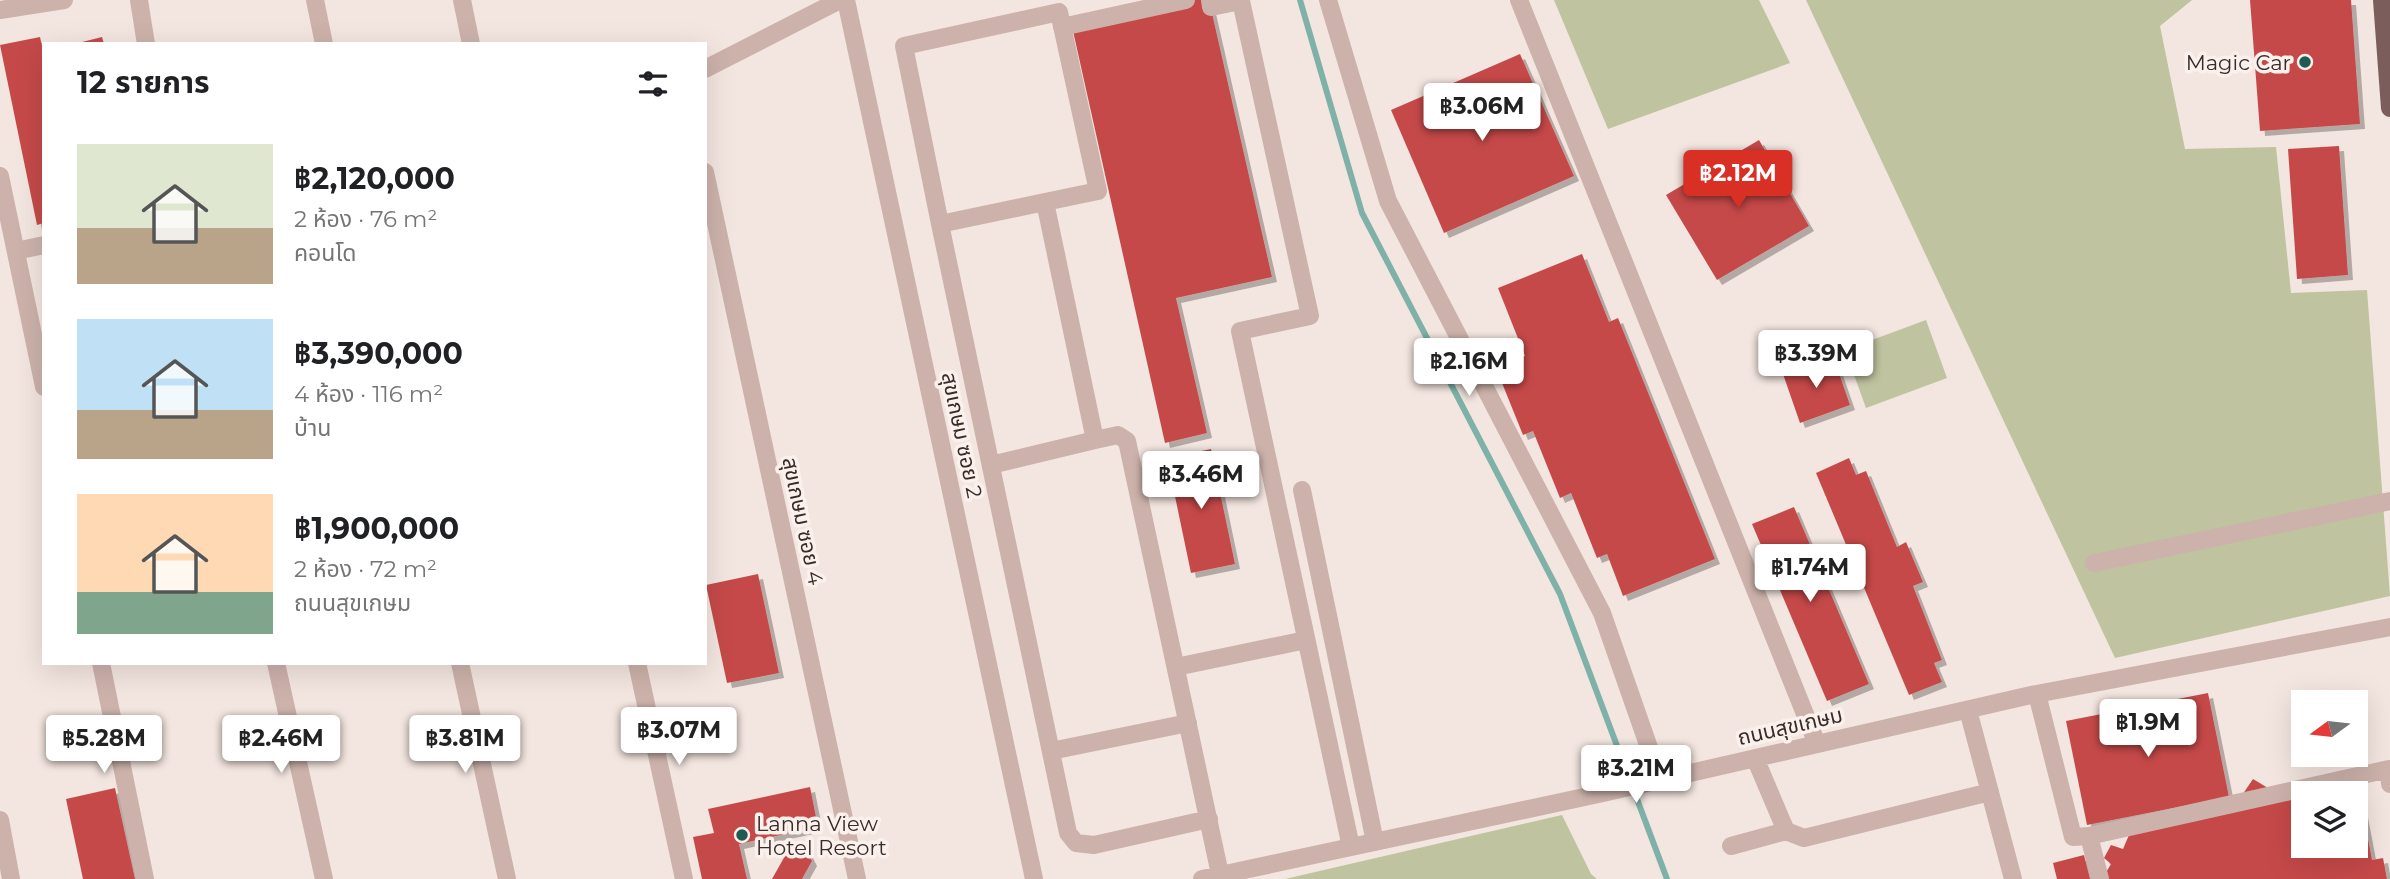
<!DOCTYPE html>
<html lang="th">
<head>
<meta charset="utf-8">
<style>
	:root { --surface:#fff; --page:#f6f6f6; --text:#202124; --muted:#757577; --accent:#d93025 }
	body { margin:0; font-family:Montserrat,"Noto Sans Thai",sans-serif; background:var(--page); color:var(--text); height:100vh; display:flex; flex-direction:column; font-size:26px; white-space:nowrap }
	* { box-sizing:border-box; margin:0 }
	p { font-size:23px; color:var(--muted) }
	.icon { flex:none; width:38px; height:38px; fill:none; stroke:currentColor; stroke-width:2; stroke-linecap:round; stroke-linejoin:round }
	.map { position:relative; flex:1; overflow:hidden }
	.side { position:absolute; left:42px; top:42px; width:665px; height:623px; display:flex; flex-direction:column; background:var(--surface); border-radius:0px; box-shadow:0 7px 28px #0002 }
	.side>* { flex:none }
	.needle { width:46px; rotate:255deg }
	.tools { position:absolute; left:2291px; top:690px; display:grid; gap:14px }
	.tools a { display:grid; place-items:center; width:77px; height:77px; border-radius:0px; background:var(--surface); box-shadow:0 7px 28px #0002; font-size:35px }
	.price { position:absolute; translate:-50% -60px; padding:0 16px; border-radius:7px; background:#fff; color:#222; font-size:23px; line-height:46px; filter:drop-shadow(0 2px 4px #0008) }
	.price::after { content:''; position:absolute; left:50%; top:42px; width:21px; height:16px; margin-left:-10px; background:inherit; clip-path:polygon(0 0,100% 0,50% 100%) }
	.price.selected { background:var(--accent); color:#fff }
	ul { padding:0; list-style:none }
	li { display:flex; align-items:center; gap:21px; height:175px; padding:0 35px }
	li span { display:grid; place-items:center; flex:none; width:196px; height:140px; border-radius:0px; color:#555 }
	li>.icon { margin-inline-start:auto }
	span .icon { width:84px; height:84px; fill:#fffc; stroke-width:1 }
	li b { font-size:30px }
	h2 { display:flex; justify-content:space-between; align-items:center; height:84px; padding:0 35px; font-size:30px }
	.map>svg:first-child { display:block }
	.green { fill:#bfc39f }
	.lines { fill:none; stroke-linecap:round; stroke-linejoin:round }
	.stream { stroke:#7eb1a7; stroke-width:6 }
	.building { fill:#c64a4a; filter:url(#shadow) }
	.minor { stroke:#ccb2ab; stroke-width:18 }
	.major { stroke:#7b5e5b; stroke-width:18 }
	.poi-dot { fill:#1f5b51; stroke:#faf0ec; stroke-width:2.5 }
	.labels { text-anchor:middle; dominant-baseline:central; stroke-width:7; stroke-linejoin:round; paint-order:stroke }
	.poi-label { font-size:21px; fill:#392b2a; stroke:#faf0ec; text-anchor:end }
	.street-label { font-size:21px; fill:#392b2a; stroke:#faf0ec }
</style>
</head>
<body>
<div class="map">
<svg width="2390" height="879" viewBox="0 0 2390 879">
	<defs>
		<filter id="shadow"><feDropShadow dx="5" dy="5" stdDeviation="0" flood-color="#0004"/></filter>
	</defs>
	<rect width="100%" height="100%" fill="#f3e5df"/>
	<path class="green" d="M 1554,0 L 1759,0 L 1790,63 L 1608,129 Z
		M 1806,0 L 2192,0 L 2160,26 L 2185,149 L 2276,147 L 2291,293 L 2367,290 L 2390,596 L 2115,658 Z
		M 1926,320 L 1947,378 L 1866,408 L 1845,350 Z
		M 1562,815 L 1591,874 L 1597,879 L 1285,879 Z"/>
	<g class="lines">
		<path class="stream" d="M 1300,0 L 1362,213 L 1560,594 L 1667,879"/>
	</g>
	<path class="building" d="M 1169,0 L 1209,0 L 1272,277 L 1176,298 L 1207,433 L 1165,443 L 1071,22 Z
		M 2250,0 L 2351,0 L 2360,124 L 2260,131 Z
		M 40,37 L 44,55 L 44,223 L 37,225 L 0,45 Z
		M 102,37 L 104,44 L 78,44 L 78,43 Z
		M 1520,54 L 1574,176 L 1444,233 L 1391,110 Z
		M 1759,140 L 1809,226 L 1717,280 L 1666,195 Z
		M 2339,146 L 2348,275 L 2297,279 L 2288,149 Z
		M 1582,254 L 1609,322 L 1618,318 L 1715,559 L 1623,596 L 1607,554 L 1597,558 L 1571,493 L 1560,498 L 1533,431 L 1523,435 L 1496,368 L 1525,356 L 1498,288 Z
		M 1833,356 L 1850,405 L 1800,423 L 1783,374 Z
		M 1211,449 L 1235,564 L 1191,573 L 1167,458 Z
		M 1849,458 L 1856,475 L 1866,471 L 1897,547 L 1906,542 L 1923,582 L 1913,586 L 1942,660 L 1934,663 L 1942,682 L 1909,695 L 1816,473 Z
		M 1794,507 L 1869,684 L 1827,701 L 1752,524 Z
		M 758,574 L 779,673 L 727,683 L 706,585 Z
		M 2208,693 L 2229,797 L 2087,825 L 2066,721 Z
		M 2253,779 L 2288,800 L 2303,797 L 2303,845 L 2356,845 L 2356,793 L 2332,792 L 2358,786 L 2372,860 L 2383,858 L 2387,879 L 2102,879 L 2111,864 L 2104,858 L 2111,845 L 2123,849 L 2129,835 L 2230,813 Z
		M 810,787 L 818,827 L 739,844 L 747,879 L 702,879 L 693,837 L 714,833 L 708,809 Z
		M 115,788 L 135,879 L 83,879 L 66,799 Z
		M 790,847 L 806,849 L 812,861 L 802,879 L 772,879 Z
		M 2084,855 L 2090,879 L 2057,879 L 2053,863 Z"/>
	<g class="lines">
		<path class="minor" d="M 139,0 L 146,44
			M 315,0 L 324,44
			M 462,0 L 471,44
			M 846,0 L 1034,879
			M 1210,0 L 1211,7 L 1241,1 L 1310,316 L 1240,331 L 1351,847
			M 1328,0 L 1388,201 L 1602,613 L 1660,779
			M 1519,0 L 1817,744
			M 0,10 L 64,0
			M 1062,27 L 1186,0
			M 705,69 L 840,0
			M 705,172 L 857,879
			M 0,176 L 44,387
			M 1045,202 L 1098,191 L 1059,12 L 904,46 L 940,224 L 1045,202 L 1095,440 L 1118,435 L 1127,441 L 1221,879
			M 940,224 L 1068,833 L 1076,843 L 1094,845 L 1209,819
			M 16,251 L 44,245
			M 991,465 L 1095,440
			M 1302,490 L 1375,842
			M 2094,563 L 2390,501
			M 101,663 L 145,879
			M 276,663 L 324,879
			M 460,663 L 507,879
			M 637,663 L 684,879
			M 1176,667 L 1306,640
			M 2037,694 L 2073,837 L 2089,836 L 2100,879
			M 1968,710 L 2013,879
			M 1051,751 L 1188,723
			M 1755,758 L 1786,831 L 1804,838 L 1990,792
			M 0,820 L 11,879
			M 2089,836 L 2389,769 L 2390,784
			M 1731,846 L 1786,831
			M 1202,879 L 1603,793 L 2031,695 L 2390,627"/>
		<path class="major" d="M 2382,0 L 2390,108"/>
	</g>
	<g class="poi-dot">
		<circle cx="2305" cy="62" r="7"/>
		<circle cx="742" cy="835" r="7"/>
	</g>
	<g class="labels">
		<g class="poi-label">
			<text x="2291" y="62">Magic Car</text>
			<text x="756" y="823" text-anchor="start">Lanna View<tspan x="756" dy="24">Hotel Resort</tspan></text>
		</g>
		<g class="street-label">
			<text transform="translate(962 435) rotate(78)">สุขเกษม ซอย 2</text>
			<text transform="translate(803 521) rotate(78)">สุขเกษม ซอย 4</text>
			<text transform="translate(1790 726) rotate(-13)">ถนนสุขเกษม</text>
		</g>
	</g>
</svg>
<div class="tools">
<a><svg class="needle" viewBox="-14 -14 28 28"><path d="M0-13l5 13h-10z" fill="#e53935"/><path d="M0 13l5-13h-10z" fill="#757577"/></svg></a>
<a><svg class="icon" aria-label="layers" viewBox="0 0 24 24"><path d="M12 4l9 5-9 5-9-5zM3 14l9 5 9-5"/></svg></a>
</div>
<b class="price" style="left:1482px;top:143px">฿3.06M</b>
<b class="price selected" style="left:1738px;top:210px">฿2.12M</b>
<b class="price" style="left:1816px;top:390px">฿3.39M</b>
<b class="price" style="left:1469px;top:398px">฿2.16M</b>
<b class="price" style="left:1201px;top:511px">฿3.46M</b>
<b class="price" style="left:1810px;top:604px">฿1.74M</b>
<b class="price" style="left:2148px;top:759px">฿1.9M</b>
<b class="price" style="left:679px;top:767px">฿3.07M</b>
<b class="price" style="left:104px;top:775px">฿5.28M</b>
<b class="price" style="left:281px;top:775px">฿2.46M</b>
<b class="price" style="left:465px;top:775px">฿3.81M</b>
<b class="price" style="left:1636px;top:805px">฿3.21M</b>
<section class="side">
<h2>12 รายการ<svg class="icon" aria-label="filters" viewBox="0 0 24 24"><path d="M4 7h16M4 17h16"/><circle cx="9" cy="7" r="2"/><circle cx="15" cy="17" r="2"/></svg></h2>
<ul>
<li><span style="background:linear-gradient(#dfe7d0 60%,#b9a48a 0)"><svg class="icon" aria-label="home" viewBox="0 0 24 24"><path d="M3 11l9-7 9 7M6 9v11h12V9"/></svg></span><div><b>฿2,120,000</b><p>2 ห้อง · 76 m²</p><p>คอนโด</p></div></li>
<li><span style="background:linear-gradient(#bfe0f5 65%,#b9a48a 0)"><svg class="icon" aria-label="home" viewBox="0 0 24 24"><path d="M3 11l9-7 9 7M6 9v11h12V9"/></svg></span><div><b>฿3,390,000</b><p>4 ห้อง · 116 m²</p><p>บ้าน</p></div></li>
<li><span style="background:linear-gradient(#ffd9b3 70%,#7fa58c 0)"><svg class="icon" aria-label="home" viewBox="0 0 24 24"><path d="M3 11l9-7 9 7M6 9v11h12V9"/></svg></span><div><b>฿1,900,000</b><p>2 ห้อง · 72 m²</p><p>ถนนสุขเกษม</p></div></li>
</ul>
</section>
</div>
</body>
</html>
